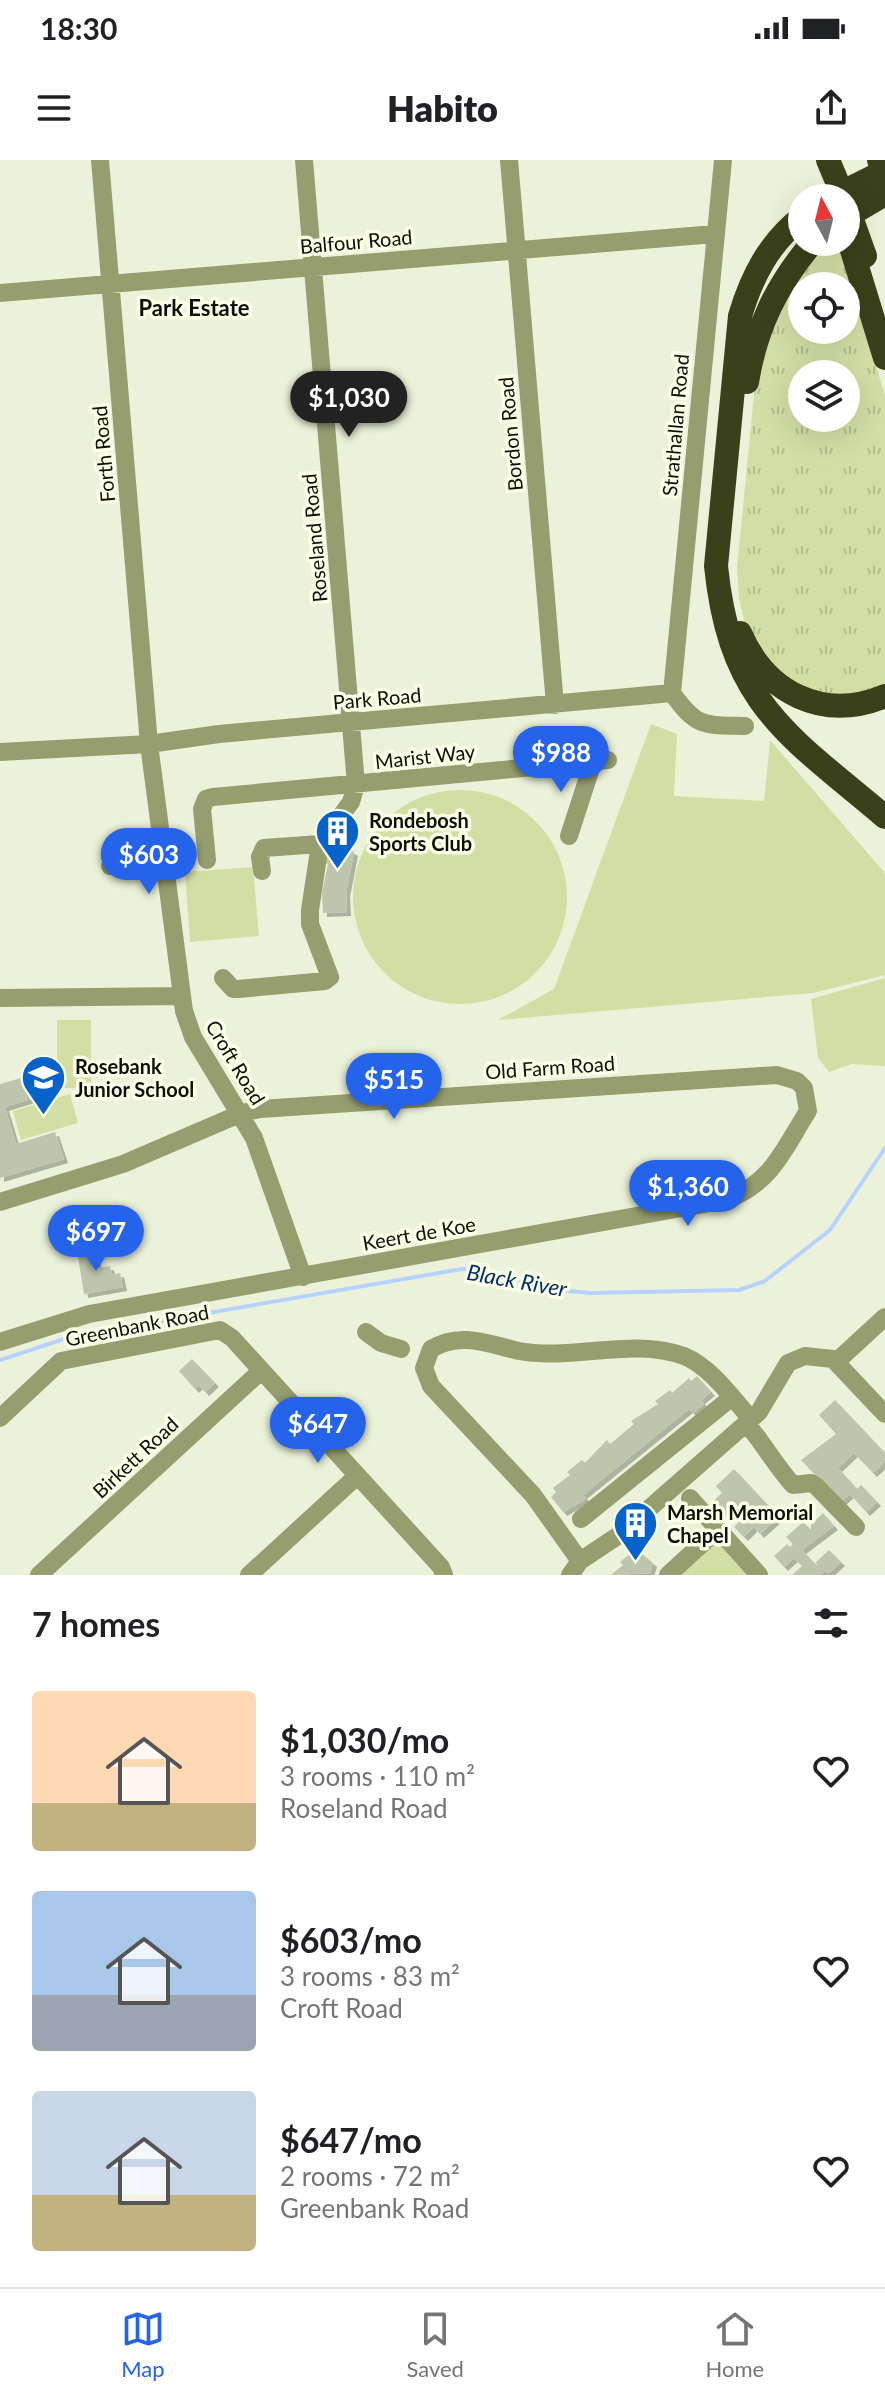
<!DOCTYPE html>
<html lang="en">
<head>
<meta charset="utf-8">
<style>
	:root { --surface:#fff; --page:#f2f2f2; --text:#202124; --muted:#757577; --line:#e0e0e0; --accent:#2563eb }
	body { margin:0; font-family:Lato,sans-serif; background:var(--page); color:var(--text); height:100vh; display:flex; flex-direction:column; font-size:30px; white-space:nowrap }
	* { box-sizing:border-box; margin:0 }
	p { font-size:26px; color:var(--muted) }
	.icon { flex:none; width:44px; height:44px; fill:none; stroke:currentColor; stroke-width:2; stroke-linecap:round; stroke-linejoin:round }
	.map { position:relative; height:1415px; overflow:hidden }
	.sheet { display:flex; flex-direction:column; background:var(--surface); flex:1 }
	.sheet>* { flex:none }
	.needle { width:52px; rotate:353deg }
	.fabs { position:absolute; left:788px; top:24px; display:grid; gap:16px }
	.fabs a { display:grid; place-items:center; width:72px; height:72px; border-radius:50%; background:var(--surface); box-shadow:0 8px 32px #0002; font-size:40px }
	.price { position:absolute; translate:-50% -68px; padding:0 18px; border-radius:28px; background:var(--accent); color:#fff; font-size:26px; line-height:52px; filter:drop-shadow(0 2px 4px #0008) }
	.price::after { content:''; position:absolute; left:50%; top:48px; width:24px; height:18px; margin-left:-12px; background:inherit; clip-path:polygon(0 0,100% 0,50% 100%) }
	.price.selected { background:#222; color:#fff }
	ul { padding:0; list-style:none }
	li { display:flex; align-items:center; gap:24px; height:200px; padding:0 32px }
	li span { display:grid; place-items:center; flex:none; width:224px; height:160px; border-radius:8px; color:#555 }
	li>.icon { margin-inline-start:auto }
	span .icon { width:96px; height:96px; fill:#fffc; stroke-width:1 }
	li b { font-size:34px }
	h2 { display:flex; justify-content:space-between; align-items:center; height:96px; padding:0 32px; font-size:34px }
	.status { display:flex; justify-content:space-between; align-items:center; height:56px; padding:0 40px; background:var(--surface); direction:ltr }
	.status svg { height:22px; fill:currentColor }
	header { display:flex; justify-content:space-between; align-items:center; height:104px; padding:0 32px; background:var(--surface); font-size:36px; font-weight:800 }
	.tabs { display:flex; justify-content:space-around; align-items:center; height:112px; border-top:2px solid var(--line); background:var(--surface); font-size:22px; color:var(--muted) }
	.tabs a { display:grid; justify-items:center; gap:4px }
	.tabs .selected { color:var(--accent) }
	.map>svg:first-child { display:block }
	.grass { fill:url(#grass-tufts); fill-rule:evenodd }
	.park { fill:#d3dea5 }
	.lines { fill:none; stroke-linecap:round; stroke-linejoin:round }
	.stream { stroke:#b5d3fe; stroke-width:4 }
	.building { fill:#bfc4ac; filter:url(#shadow) }
	.minor { stroke:#969e70; stroke-width:18 }
	.highway { stroke:#3a401a; stroke-width:24 }
	.highway-bridge { stroke:#3a401a; stroke-width:24 }
	.labels { text-anchor:middle; dominant-baseline:central; stroke-width:7; stroke-linejoin:round; paint-order:stroke }
	.street-label { font-size:20px; fill:#0e1008; stroke:#faffe6 }
	.poi-label { font-size:20px; font-weight:bold; fill:#0e1008; stroke:#faffe6; text-anchor:start }
	.neighbourhood-label { font-size:22px; font-weight:bold; fill:#0e1008; stroke:#faffe6 }
	.water-label { font-size:22px; font-style:italic; fill:#002e6a; stroke:#faffe6 }
</style>
</head>
<body>
<div class="status"><b>18:30</b><svg viewBox="0 0 49 12"><path d="M0 12V9h3v3zM5 12V6h3v6zM10 12V3h3v9zM15 12V0h3v12zM26 1h20v11H26zM47 4h2v5h-2z"/></svg></div>
<header><svg class="icon" aria-label="menu" viewBox="0 0 24 24"><path d="M4 6h16M4 12h16M4 18h16"/></svg>Habito<svg class="icon" aria-label="share" viewBox="0 0 24 24"><path d="M12 15V3M7 8l5-5 5 5M5 13v7h14v-7"/></svg></header>
<div class="map">
<svg width="885" height="1415" viewBox="0 0 885 1415">
	<defs>
		<pattern id="grass-tufts" width="24" height="20" patternUnits="userSpaceOnUse" patternTransform="scale(2)"><rect width="24" height="20" fill="#d3dea5"/><path d="M3 7l-1-3M5 7V3M7 7l1-3M15 17l-1-3M17 17v-4M19 17l1-3" fill="none" stroke="#b4bd8d"/></pattern>
		<filter id="shadow"><feDropShadow dx="4" dy="4" stdDeviation="0" flood-color="#0004"/></filter>
	</defs>
	<rect width="100%" height="100%" fill="#ecf2d9"/>
	<path class="grass" d="M 831,82 L 837,82 L 885,235 L 885,529 L 842,540 L 781,518 L 745,465 L 739,439 L 737,407 L 757,205 L 792,125 ZM 802,126 L 846,126 L 846,170 L 802,170 ZM 802,214 L 846,214 L 846,258 L 802,258 Z"/>
	<path class="park" d="M 651,564 L 677,574 L 674,636 L 764,641 L 770,580 L 885,713 L 885,815 L 813,833 L 498,860 L 554,829 Z
		M353 737a107 107 0 1 1 214 0a107 107 0 1 1-214 0Z
		M 253,707 L 259,776 L 190,782 L 185,712 Z
		M 885,818 L 885,906 L 852,904 L 829,912 L 818,898 L 811,839 Z
		M 57,860 L 91,860 L 91,928 L 57,928 Z
		M 70,934 L 78,963 L 21,980 L 13,951 Z
		M 714,1381 L 719,1381 L 751,1415 L 677,1415 Z"/>
	<g class="lines">
		<path class="stream" d="M 0,1200 L 70,1177 L 462,1109 L 509,1116 L 538,1128 L 590,1133 L 739,1130 L 765,1121 L 830,1070 L 885,988"/>
	</g>
	<path class="building" d="M 335,681 L 354,692 L 346,733 L 347,752 L 323,753 L 322,733 L 328,704 L 325,703 Z
		M 28,916 L 34,938 L 5,947 L 16,984 L 55,972 L 64,999 L 0,1018 L 0,924 Z
		M 95,1087 L 98,1108 L 110,1106 L 112,1115 L 120,1113 L 123,1127 L 84,1134 L 77,1090 Z
		M 192,1199 L 215,1223 L 205,1232 L 199,1225 L 195,1229 L 179,1211 Z
		M 697,1216 L 711,1232 L 701,1240 L 704,1244 L 693,1253 L 689,1249 L 583,1335 L 586,1339 L 563,1352 L 551,1337 L 556,1332 L 553,1328 L 570,1315 L 567,1312 L 582,1300 L 585,1303 L 607,1280 L 610,1284 L 615,1280 L 634,1264 L 631,1261 L 658,1244 L 655,1241 L 670,1230 L 672,1233 L 689,1218 L 691,1221 Z
		M 835,1240 L 885,1293 L 885,1302 L 873,1313 L 854,1293 L 838,1308 L 857,1329 L 861,1325 L 877,1342 L 866,1352 L 850,1334 L 841,1342 L 801,1300 L 836,1274 L 819,1255 Z
		M 734,1309 L 779,1357 L 760,1374 L 754,1367 L 744,1377 L 734,1367 L 740,1361 L 727,1348 L 721,1353 L 711,1343 L 722,1333 L 716,1326 Z
		M 823,1353 L 834,1366 L 802,1390 L 817,1406 L 816,1402 L 829,1390 L 841,1402 L 828,1414 L 825,1411 L 821,1415 L 792,1415 L 802,1406 L 794,1398 L 784,1407 L 774,1396 L 787,1384 L 790,1387 L 793,1384 L 786,1377 L 803,1362 L 811,1370 L 811,1365 Z
		M 636,1389 L 653,1403 L 650,1413 L 611,1415 L 623,1405 L 620,1402 Z"/>
	<g class="lines">
		<path class="minor" d="M 100,0 L 149,584 L 184,851 L 193,877 L 254,978 L 303,1117
			M 509,0 L 555,545
			M 0,133 L 715,74
			M 672,533 L 723,0
			M 672,533 C 697,568 704,565 745,566
			M 0,592 L 149,584 L 219,574 L 672,533
			M 569,676 L 593,602
			M 207,700 L 202,649 L 206,639 L 213,637 L 608,600
			M 110,706 L 165,701
			M 262,711 L 260,697 L 264,688 L 320,684
			M 223,818 L 233,829 L 238,829 L 325,821 L 330,817 L 310,764 L 310,750 L 320,684 L 351,642 L 356,625 L 304,0
			M 0,838 L 182,836
			M 0,1042 L 123,1004 L 242,953 L 260,949 L 777,915 L 797,921 L 804,928 L 808,951 C 783,990 772,1023 726,1040 L 89,1154 L 0,1182
			M 366,1172 L 381,1183 L 401,1189
			M 836,1202 L 885,1157
			M 0,1258 L 61,1201 L 220,1170 L 232,1178 L 441,1407 L 444,1415
			M 746,1263 C 764,1284 775,1305 793,1325 L 811,1323 L 816,1326 L 856,1367
			M 690,1338 L 759,1415
			M 581,1359 L 731,1238
			M 580,1401 L 619,1375 L 759,1252 L 788,1203 L 805,1196 L 833,1199 L 885,1254
			M 39,1415 L 261,1211
			M 249,1415 L 357,1316
			M 570,1415 L 580,1401 L 533,1335 L 431,1226 L 424,1208 L 431,1189 C 461,1171 488,1184 519,1191 C 573,1201 632,1177 684,1196 C 711,1207 732,1238 751,1259
			M 668,1415 L 717,1370"/>
		<path class="highway" d="M 831,38 L 885,11
			M 802,57 C 769,83 752,116 740,156 L 716,406 C 730,544 787,574 885,657
			M 846,57 L 885,34
			M 847,74 L 885,198
			M 747,222 C 756,167 777,124 813,82
			M 740,473 C 766,533 823,562 885,536"/>
		<path class="highway-bridge" d="M 828,0 L 844,38
			M 879,0 L 885,14
			M 846,43 L 865,96"/>
	</g>
	<defs>
		<symbol id="building-pin" viewBox="-11 -11 22 30"><path d="M0 17L-7.5 6A9.5 9.5 0 1 1 7.5 6Z" fill="#0663cc" stroke="#faffe6"/><path d="M-4-6H4V6H1V3H-1V6H-4ZM-2.5-4.3h1.7v1.8h-1.7ZM.8-4.3h1.7v1.8H.8ZM-2.5-1h1.7V.8h-1.7ZM.8-1h1.7V.8H.8Z" fill="#fff"/></symbol>
		<symbol id="school-pin" viewBox="-11 -11 22 30"><path d="M0 17L-7.5 6A9.5 9.5 0 1 1 7.5 6Z" fill="#0663cc" stroke="#faffe6"/><path d="M0-5L7-2L0 1L-7-2ZM-4 1L0 2.5L4 1V4Q0 6-4 4Z" fill="#fff"/></symbol>
	</defs>
	<g fill-rule="evenodd">
		<use href="#building-pin" x="312" y="646" width="51" height="69"/>
		<use href="#school-pin" x="18" y="892" width="51" height="69"/>
		<use href="#building-pin" x="610" y="1338" width="51" height="69"/>
	</g>
	<g class="labels">
		<g class="street-label">
			<text transform="translate(356 81) rotate(-5)">Balfour Road</text>
			<text transform="translate(675 265) rotate(-85)">Strathallan Road</text>
			<text transform="translate(510 274) rotate(-95)">Bordon Road</text>
			<text transform="translate(103 294) rotate(-95)">Forth Road</text>
			<text transform="translate(314 378) rotate(-95)">Roseland Road</text>
			<text transform="translate(377 538) rotate(-5)">Park Road</text>
			<text transform="translate(425 596) rotate(-6)">Marist Way</text>
			<text transform="translate(236 902) rotate(59)">Croft Road</text>
			<text transform="translate(550 907) rotate(-4)">Old Farm Road</text>
			<text transform="translate(419 1073) rotate(-10)">Keert de Koe</text>
			<text transform="translate(137 1165) rotate(-11)">Greenbank Road</text>
			<text transform="translate(135 1297) rotate(-43)">Birkett Road</text>
		</g>
		<g class="poi-label">
			<text x="369" y="660">Rondebosh<tspan x="369" dy="23">Sports Club</tspan></text>
			<text x="75" y="906">Rosebank<tspan x="75" dy="23">Junior School</tspan></text>
			<text x="667" y="1352">Marsh Memorial<tspan x="667" dy="23">Chapel</tspan></text>
		</g>
		<g class="neighbourhood-label">
			<text x="194" y="147">Park Estate</text>
		</g>
		<g class="water-label">
			<text transform="translate(517 1120) rotate(10)">Black River</text>
		</g>
	</g>
</svg>
<div class="fabs">
<a><svg class="needle" viewBox="-14 -14 28 28"><path d="M0-13l5 13h-10z" fill="#e53935"/><path d="M0 13l5-13h-10z" fill="#757577"/></svg></a>
<a><svg class="icon" aria-label="locate" viewBox="0 0 24 24"><circle cx="12" cy="12" r="6"/><path d="M12 2v4M12 18v4M2 12h4M18 12h4"/></svg></a>
<a><svg class="icon" aria-label="layers" viewBox="0 0 24 24"><path d="M12 4l9 5-9 5-9-5zM3 14l9 5 9-5"/></svg></a>
</div>
<b class="price selected" style="left:349px;top:279px">$1,030</b>
<b class="price" style="left:561px;top:634px">$988</b>
<b class="price" style="left:149px;top:736px">$603</b>
<b class="price" style="left:394px;top:961px">$515</b>
<b class="price" style="left:688px;top:1068px">$1,360</b>
<b class="price" style="left:96px;top:1113px">$697</b>
<b class="price" style="left:318px;top:1305px">$647</b>
</div>
<section class="sheet">
<h2>7 homes<svg class="icon" aria-label="filters" viewBox="0 0 24 24"><path d="M4 7h16M4 17h16"/><circle cx="9" cy="7" r="2"/><circle cx="15" cy="17" r="2"/></svg></h2>
<ul>
<li><span style="background:linear-gradient(#ffd9b3 70%,#c2b280 0)"><svg class="icon" aria-label="home" viewBox="0 0 24 24"><path d="M3 11l9-7 9 7M6 9v11h12V9"/></svg></span><div><b>$1,030/mo</b><p>3 rooms · 110 m²</p><p>Roseland Road</p></div><svg class="icon" aria-label="heart" viewBox="0 0 24 24"><path d="M12 20l-8-8c-3-5 5-10 8-4 3-6 11-1 8 4z"/></svg></li>
<li><span style="background:linear-gradient(#a9c7e8 65%,#9aa5b1 0)"><svg class="icon" aria-label="home" viewBox="0 0 24 24"><path d="M3 11l9-7 9 7M6 9v11h12V9"/></svg></span><div><b>$603/mo</b><p>3 rooms · 83 m²</p><p>Croft Road</p></div><svg class="icon" aria-label="heart" viewBox="0 0 24 24"><path d="M12 20l-8-8c-3-5 5-10 8-4 3-6 11-1 8 4z"/></svg></li>
<li><span style="background:linear-gradient(#c9d6e8 65%,#c2b280 0)"><svg class="icon" aria-label="home" viewBox="0 0 24 24"><path d="M3 11l9-7 9 7M6 9v11h12V9"/></svg></span><div><b>$647/mo</b><p>2 rooms · 72 m²</p><p>Greenbank Road</p></div><svg class="icon" aria-label="heart" viewBox="0 0 24 24"><path d="M12 20l-8-8c-3-5 5-10 8-4 3-6 11-1 8 4z"/></svg></li>
</ul>
</section>
<nav class="tabs">
<a class="selected"><svg class="icon" aria-label="map" viewBox="0 0 24 24"><path d="M3 6l6-2 6 2 6-2v14l-6 2-6-2-6 2zM9 4v14M15 6v14"/></svg>Map</a>
<a><svg class="icon" aria-label="saved" viewBox="0 0 24 24"><path d="M7 4h10v16l-5-4-5 4z"/></svg>Saved</a>
<a><svg class="icon" aria-label="home" viewBox="0 0 24 24"><path d="M3 11l9-7 9 7M6 9v11h12V9"/></svg>Home</a>
</nav>
</body>
</html>
